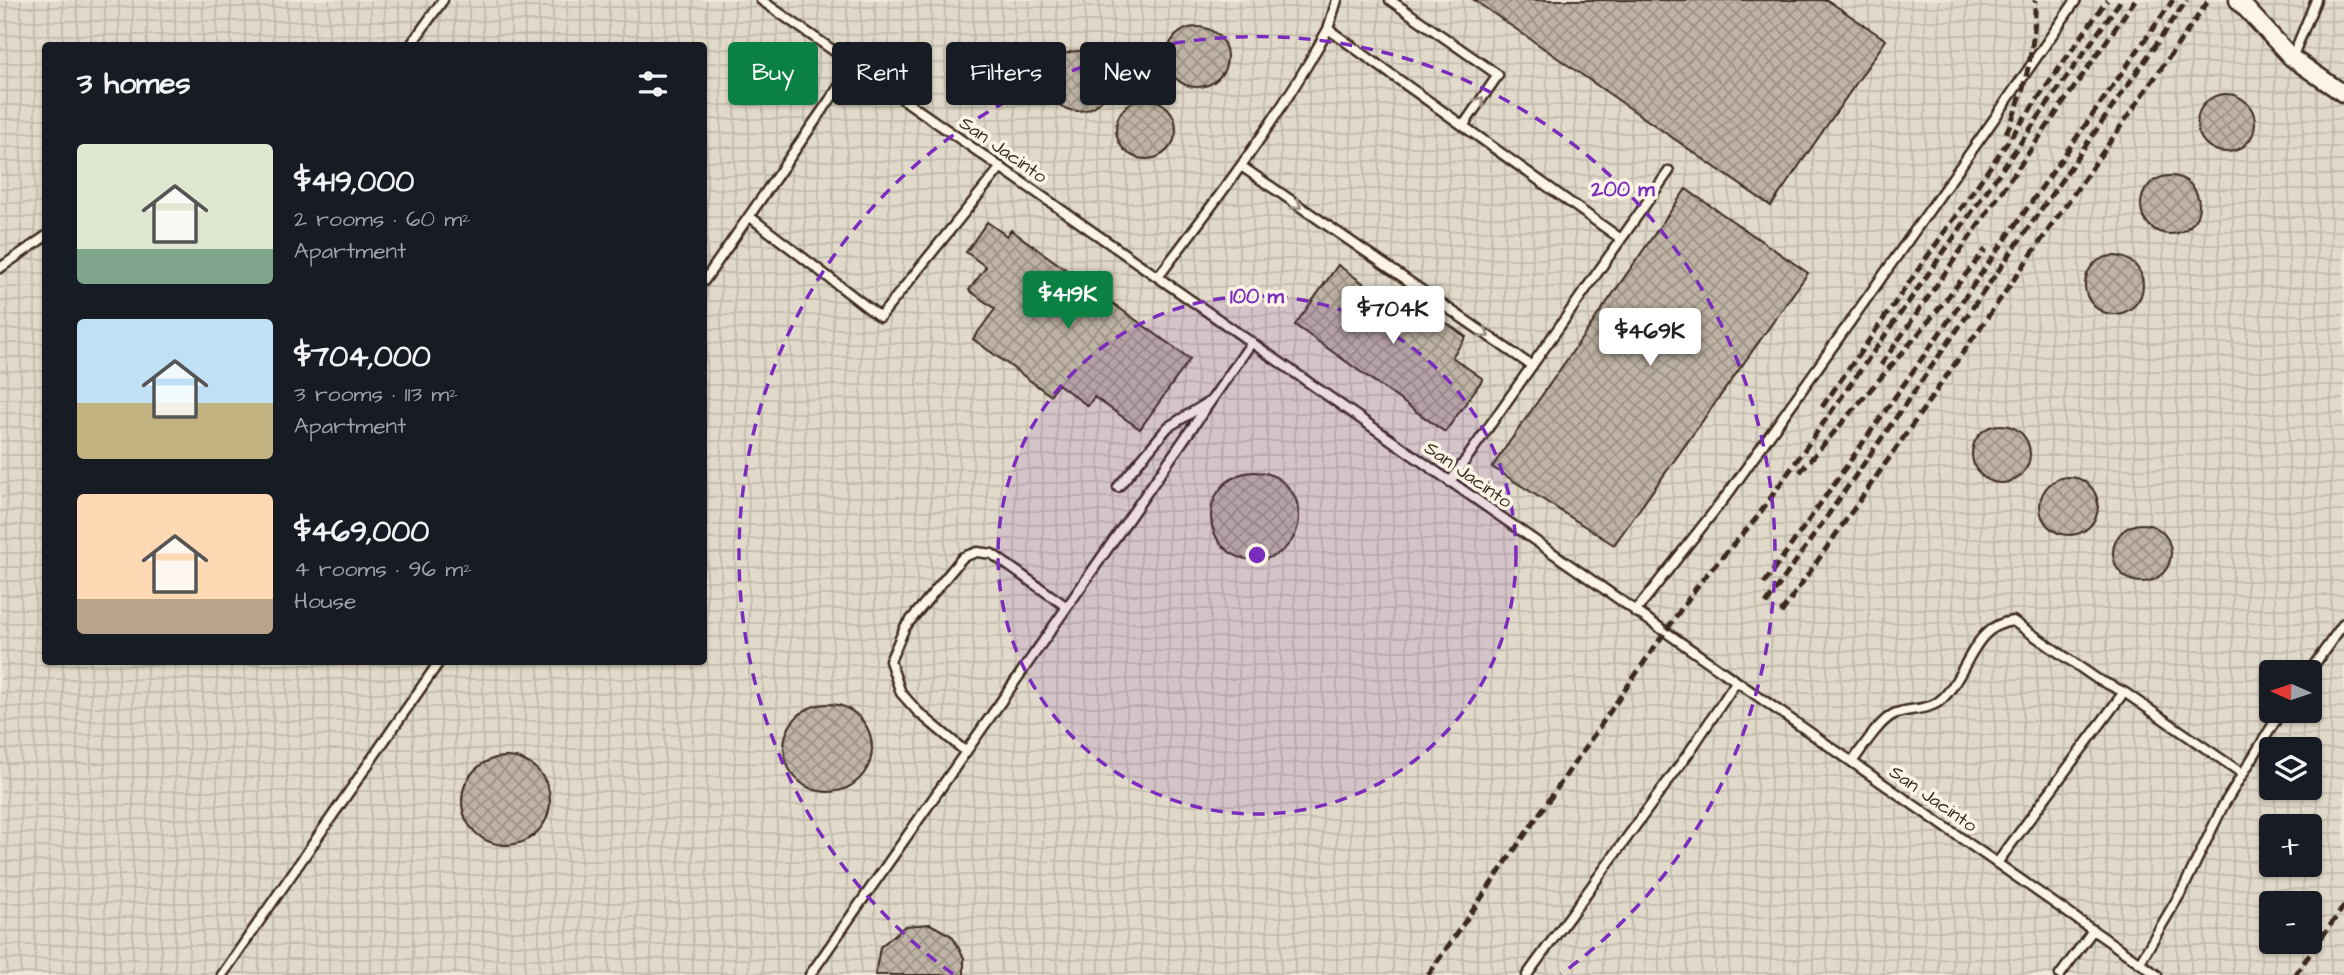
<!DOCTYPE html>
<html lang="en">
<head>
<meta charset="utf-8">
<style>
	:root { --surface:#171b24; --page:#20242c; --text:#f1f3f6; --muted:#9ea1a6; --accent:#0b8043 }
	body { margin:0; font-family:"Architects Daughter",sans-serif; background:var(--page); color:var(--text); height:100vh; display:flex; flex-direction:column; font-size:26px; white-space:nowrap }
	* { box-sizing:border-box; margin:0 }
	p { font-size:23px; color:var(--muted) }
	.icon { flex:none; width:38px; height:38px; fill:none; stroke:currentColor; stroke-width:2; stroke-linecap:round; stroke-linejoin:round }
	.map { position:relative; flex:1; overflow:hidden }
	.sheet { position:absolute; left:42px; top:42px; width:665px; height:623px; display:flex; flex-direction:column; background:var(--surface); border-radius:7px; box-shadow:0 2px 5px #0004 }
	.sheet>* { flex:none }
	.top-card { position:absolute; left:728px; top:42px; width:665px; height:63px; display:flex; gap:14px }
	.needle { width:46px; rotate:273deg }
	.tools { position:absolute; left:2259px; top:660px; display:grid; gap:14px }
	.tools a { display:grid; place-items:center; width:63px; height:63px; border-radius:7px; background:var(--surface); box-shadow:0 2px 5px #0004; font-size:35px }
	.price { position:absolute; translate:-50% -60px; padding:0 16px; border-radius:7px; background:#fff; color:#222; font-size:23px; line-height:46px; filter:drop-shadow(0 2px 4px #0008) }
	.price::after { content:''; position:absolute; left:50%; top:42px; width:21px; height:16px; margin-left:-10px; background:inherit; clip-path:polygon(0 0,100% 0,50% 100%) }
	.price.on { background:var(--accent); color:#fff }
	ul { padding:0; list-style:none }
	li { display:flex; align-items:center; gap:21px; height:175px; padding:0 35px }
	li span { display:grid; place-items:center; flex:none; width:196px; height:140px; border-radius:7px; color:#555 }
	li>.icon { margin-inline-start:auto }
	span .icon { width:84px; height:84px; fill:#fffc; stroke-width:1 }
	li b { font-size:30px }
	h2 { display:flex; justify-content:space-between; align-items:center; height:84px; padding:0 35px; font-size:30px }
	.pill { padding:0 24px; border-radius:7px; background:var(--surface); box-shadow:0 2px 5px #0004; font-size:24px; line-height:63px }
	.pill.on { background:var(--accent); color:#fff }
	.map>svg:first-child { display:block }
	.industrial { fill:url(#industrial-grid); fill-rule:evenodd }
	.building { fill:url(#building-cross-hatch); stroke:#3b2a1e; stroke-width:2 }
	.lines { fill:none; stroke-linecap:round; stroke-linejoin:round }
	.service-casing { stroke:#3b2a1e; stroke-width:13 }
	.minor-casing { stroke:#3b2a1e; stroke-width:21 }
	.service { stroke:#fcf5e5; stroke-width:8 }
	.minor { stroke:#fcf5e5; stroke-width:16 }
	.rail { stroke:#3b2a1e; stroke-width:5; stroke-dasharray:10 5; stroke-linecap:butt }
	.oneway { stroke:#9c9082 }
	.ring { fill:none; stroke:#7b2cbf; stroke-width:3.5; stroke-dasharray:12 9 }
	.labels { text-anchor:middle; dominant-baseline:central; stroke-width:7; stroke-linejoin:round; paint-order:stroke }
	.street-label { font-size:19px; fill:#3b2a1e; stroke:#fcf5e5 }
	.centre { fill:#7b2cbf; stroke:#fcf5e5; stroke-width:3.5 }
	.ring-label { font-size:21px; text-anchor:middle; font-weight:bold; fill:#7b2cbf; stroke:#fcf5e5; stroke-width:7; stroke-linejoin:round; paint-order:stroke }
</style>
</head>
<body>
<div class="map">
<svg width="2344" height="975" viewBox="0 0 2344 975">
	<defs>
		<pattern id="industrial-grid" width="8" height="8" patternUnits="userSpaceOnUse" patternTransform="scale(1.75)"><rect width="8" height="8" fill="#e1d9c9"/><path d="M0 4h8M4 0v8" fill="none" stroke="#c2baac"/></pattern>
		<pattern id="building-cross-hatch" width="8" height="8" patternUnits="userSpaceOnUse" patternTransform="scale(1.75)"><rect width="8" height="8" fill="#beb3a4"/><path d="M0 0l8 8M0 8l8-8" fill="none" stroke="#9c9285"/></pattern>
	</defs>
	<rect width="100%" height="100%" fill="#f0e9d9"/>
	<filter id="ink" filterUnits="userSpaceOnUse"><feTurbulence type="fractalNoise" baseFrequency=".0143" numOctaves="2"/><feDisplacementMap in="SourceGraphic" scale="14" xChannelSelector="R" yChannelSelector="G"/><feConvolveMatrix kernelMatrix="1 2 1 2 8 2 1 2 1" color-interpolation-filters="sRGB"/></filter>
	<g filter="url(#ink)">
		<path class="industrial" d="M 0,0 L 2344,0 L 2344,975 L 0,975 ZM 46,46 L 704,46 L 704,662 L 46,662 ZM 2272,672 L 2310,672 L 2310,710 L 2272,710 ZM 2272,749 L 2310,749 L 2310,788 L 2272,788 ZM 2272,826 L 2310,826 L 2310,864 L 2272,864 ZM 2272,903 L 2310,903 L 2310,942 L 2272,942 Z"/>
		<path class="building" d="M 1474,0 L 1827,0 L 1886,40 L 1771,206 Z
			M1167 57a30 30 0 1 1 60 0a30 30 0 1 1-60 0Z
			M1048 81a30 30 0 1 1 60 0a30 30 0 1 1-60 0Z
			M2197 123a29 29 0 1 1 58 0a29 29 0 1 1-58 0Z
			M1116 129a30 30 0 1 1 60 0a30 30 0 1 1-60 0Z
			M2141 205a29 29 0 1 1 58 0a29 29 0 1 1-58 0Z
			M 1686,189 L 1808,273 L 1614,545 L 1492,467 Z
			M 987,222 L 1007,236 L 1011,230 L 1190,359 L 1140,429 L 1094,397 L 1088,406 L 1058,384 L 1050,395 L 973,339 L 995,309 L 969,290 L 986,267 L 966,252 Z
			M2085 285a29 29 0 1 1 58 0a29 29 0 1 1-58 0Z
			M 1338,265 L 1391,303 L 1400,290 L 1466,337 L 1452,357 L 1483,379 L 1445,432 L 1295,325 Z
			M1972 454a29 29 0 1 1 58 0a29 29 0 1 1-58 0Z
			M1211 516a44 44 0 1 1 88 0a44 44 0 1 1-88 0Z
			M2040 506a29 29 0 1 1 58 0a29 29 0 1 1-58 0Z
			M2113 553a29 29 0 1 1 58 0a29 29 0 1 1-58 0Z
			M784 748a44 44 0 1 1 88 0a44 44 0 1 1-88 0Z
			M462 801a44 44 0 1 1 88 0a44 44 0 1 1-88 0Z
			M 930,924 L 952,936 L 964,958 L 964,975 L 875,975 L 880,947 L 905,926 Z"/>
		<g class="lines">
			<defs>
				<path id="service" d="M 761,0 L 2157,975
					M 1390,0 L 1498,75 L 1463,126
					M 1328,29 L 1337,0
					M 410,46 L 443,0
					M 2292,58 L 2316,0
					M 1241,166 L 1532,366
					M 749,216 L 880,317 L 1001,167
					M 0,268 L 46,236
					M 1158,277 C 1219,197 1280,117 1328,29 L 1621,239
					M 704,281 L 854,65
					M 1450,482 L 1669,171
					M 1118,487 L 1168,427 L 1209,402
					M 1635,612 L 1730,491 L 1992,122 L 2076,0
					M 2309,672 L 2344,623
					M 966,752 L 918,712 L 901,693 L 890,661 L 905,627 L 963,557 L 977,552 L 992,554 L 1067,607
					M 1852,762 C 1862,749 1879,721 1894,714 C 1911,707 1930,712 1944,697 C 1968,673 1973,625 2013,621 L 2097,679 L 2124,692
					M 1997,863 L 2124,692 L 2243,774
					M 2140,962 L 2183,889 L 2223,806 L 2282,710
					M 222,975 L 439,662
					M 810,975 L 1252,342
					M 1527,975 L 1690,751 L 1736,682
					M 2060,975 L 2093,930"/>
				<path id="minor" d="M 2238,0 L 2292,58 L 2344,94"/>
			</defs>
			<use href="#service" class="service-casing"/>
			<use href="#minor" class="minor-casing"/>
			<use href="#service" class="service"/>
			<use href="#minor" class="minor"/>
			<path class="rail" d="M 2006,133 C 2025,93 2036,44 2035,0
				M 1881,365 L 2135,0
				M 1822,407 L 2107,0
				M 1800,472 L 1920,332 L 1986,249
				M 1764,584 L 2173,0
				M 1766,604 L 2187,0
				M 1781,613 L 2209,0
				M 1428,975 L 1665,632 L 1701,581 L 1755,520 L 2121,0
				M 2295,975 L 2344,906"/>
		</g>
		<defs><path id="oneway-chevron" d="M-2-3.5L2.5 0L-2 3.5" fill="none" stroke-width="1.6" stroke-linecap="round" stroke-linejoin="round" transform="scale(1.75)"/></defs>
		<g class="oneway">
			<use href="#oneway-chevron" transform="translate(1480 101) rotate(-55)"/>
			<use href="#oneway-chevron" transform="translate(1297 205) rotate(35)"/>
			<use href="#oneway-chevron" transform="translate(1485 334) rotate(34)"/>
		</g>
	</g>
	<circle cx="1257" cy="555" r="259" fill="#7b2cbf" fill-opacity=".12"/>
	<g class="ring">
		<circle cx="1257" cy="555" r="259"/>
		<path d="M953 974A518 518 0 1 1 1561 974"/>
	</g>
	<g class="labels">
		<g class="street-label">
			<text transform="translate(1003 150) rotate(35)">San Jacinto</text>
			<text transform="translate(1468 475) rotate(35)">San Jacinto</text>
			<text transform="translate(1933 799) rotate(35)">San Jacinto</text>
		</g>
	</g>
	<circle cx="1257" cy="555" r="10" class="centre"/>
	<g class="ring-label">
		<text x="1623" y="196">200 m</text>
		<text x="1257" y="303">100 m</text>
	</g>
</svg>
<div class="tools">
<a><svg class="needle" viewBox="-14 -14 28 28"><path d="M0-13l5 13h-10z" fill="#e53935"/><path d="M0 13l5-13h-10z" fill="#9ea1a6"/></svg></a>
<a><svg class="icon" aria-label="layers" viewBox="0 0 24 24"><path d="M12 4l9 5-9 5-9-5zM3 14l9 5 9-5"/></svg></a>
<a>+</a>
<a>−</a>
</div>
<b class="price on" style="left:1068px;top:331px">$419K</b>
<b class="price" style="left:1393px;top:346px">$704K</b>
<b class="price" style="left:1650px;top:368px">$469K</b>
<div class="top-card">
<a class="pill on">Buy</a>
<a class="pill">Rent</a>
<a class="pill">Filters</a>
<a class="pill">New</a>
</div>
<section class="sheet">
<h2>3 homes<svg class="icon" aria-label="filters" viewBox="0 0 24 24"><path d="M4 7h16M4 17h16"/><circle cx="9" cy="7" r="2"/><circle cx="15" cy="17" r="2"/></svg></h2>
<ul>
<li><span style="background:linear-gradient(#dfe7d0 75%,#7fa58c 0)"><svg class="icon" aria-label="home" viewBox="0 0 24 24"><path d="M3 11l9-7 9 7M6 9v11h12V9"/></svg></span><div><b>$419,000</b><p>2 rooms · 60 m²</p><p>Apartment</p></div></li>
<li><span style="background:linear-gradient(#bfe0f5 60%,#c2b280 0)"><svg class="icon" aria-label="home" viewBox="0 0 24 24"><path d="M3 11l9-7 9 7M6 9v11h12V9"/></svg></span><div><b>$704,000</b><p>3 rooms · 113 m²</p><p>Apartment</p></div></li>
<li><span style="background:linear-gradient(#ffd9b3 75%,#b9a48a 0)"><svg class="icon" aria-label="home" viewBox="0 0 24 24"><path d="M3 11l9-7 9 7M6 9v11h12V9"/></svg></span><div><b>$469,000</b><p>4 rooms · 96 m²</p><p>House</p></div></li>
</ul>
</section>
</div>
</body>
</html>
